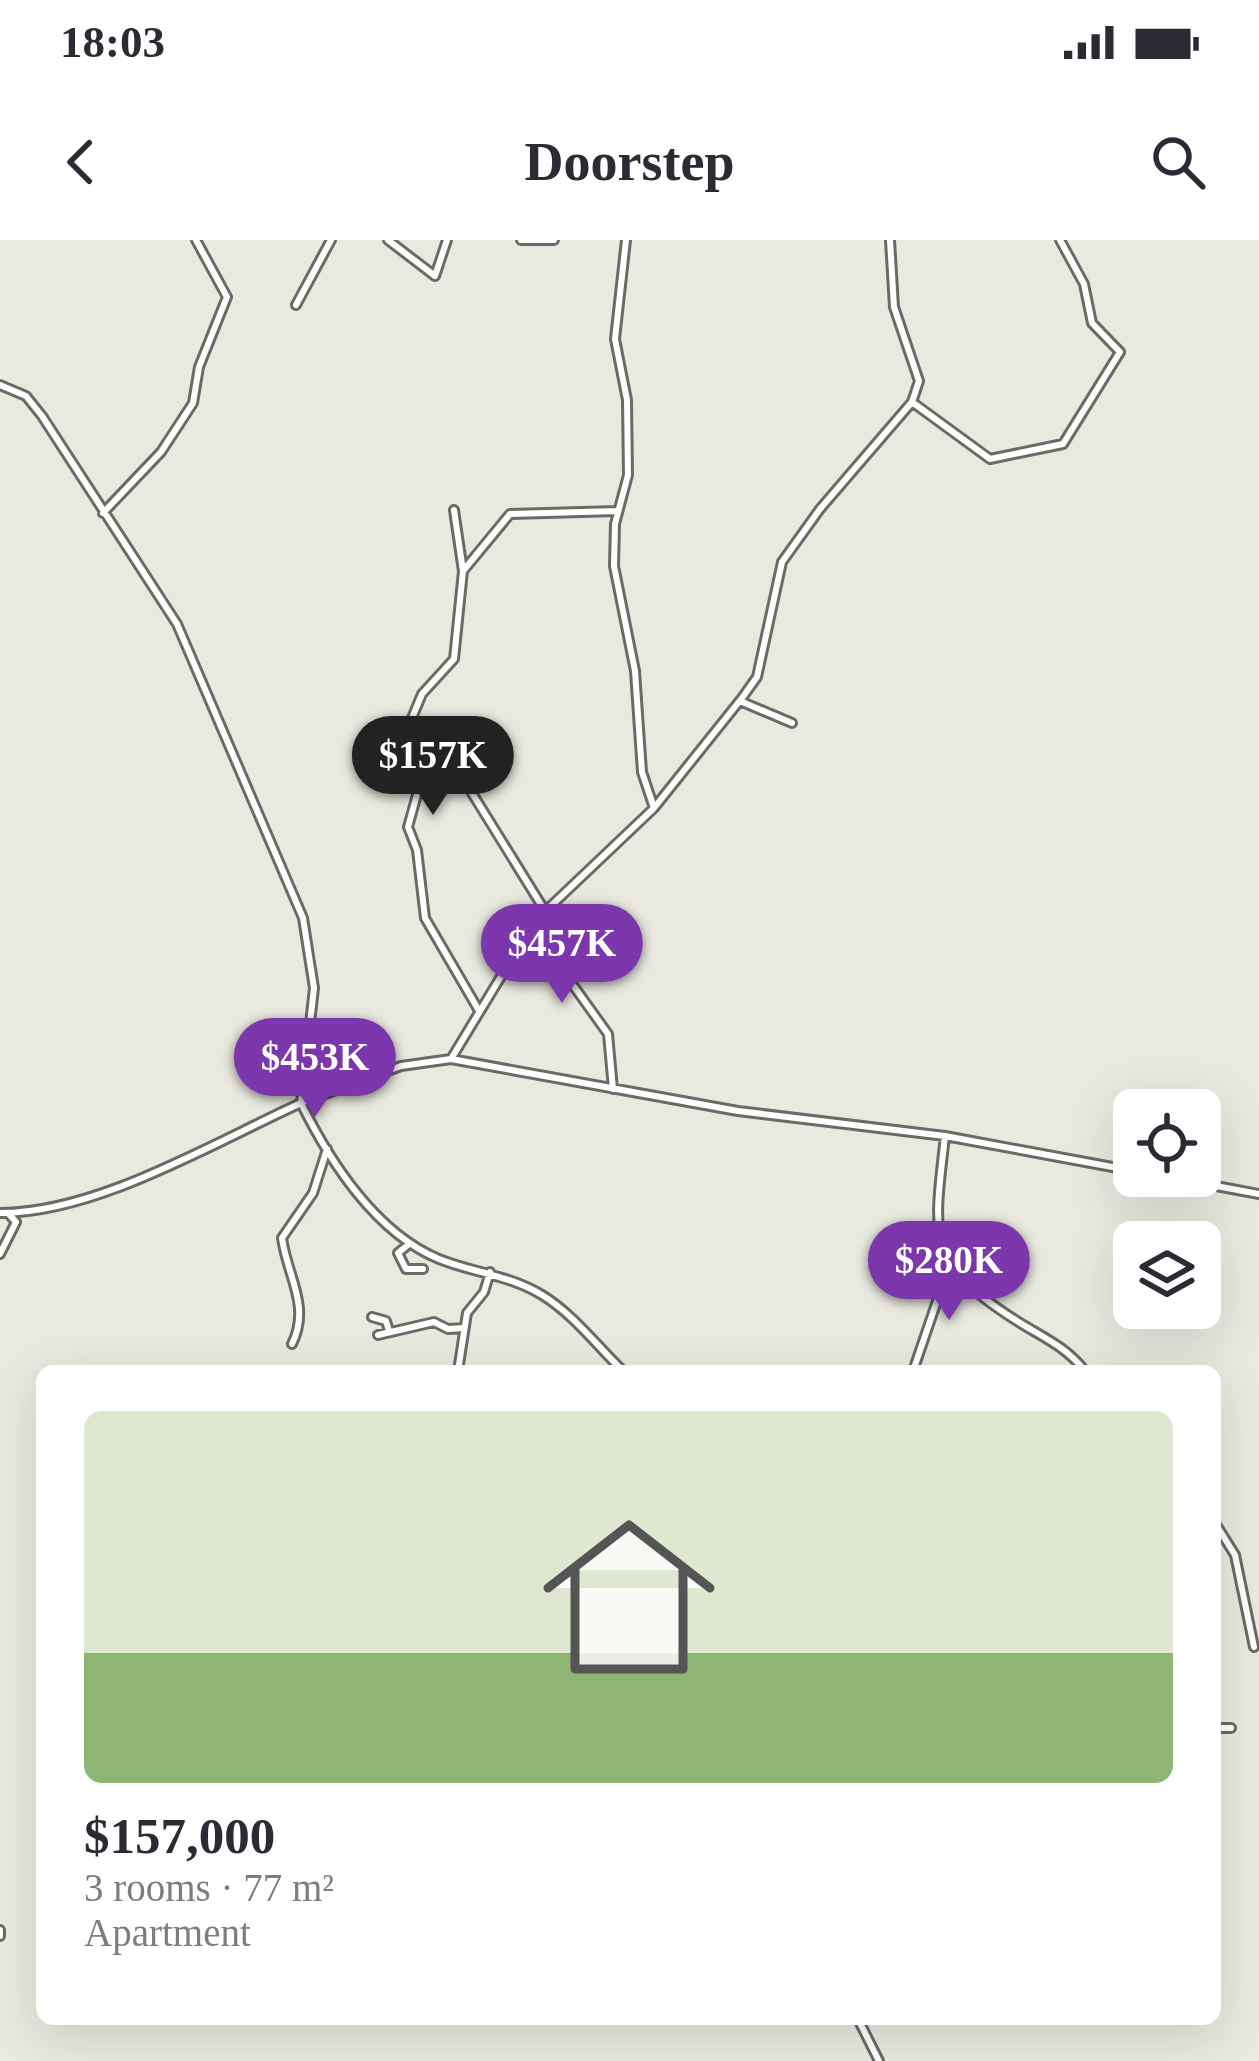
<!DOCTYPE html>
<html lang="en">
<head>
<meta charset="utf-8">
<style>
	:root { --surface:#fff; --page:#f7f7f7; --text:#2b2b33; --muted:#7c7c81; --line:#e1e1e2; --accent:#7b37ab }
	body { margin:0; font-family:Georgia,serif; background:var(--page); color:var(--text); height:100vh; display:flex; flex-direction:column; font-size:45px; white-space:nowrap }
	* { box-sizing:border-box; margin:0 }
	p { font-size:39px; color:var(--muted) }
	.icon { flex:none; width:66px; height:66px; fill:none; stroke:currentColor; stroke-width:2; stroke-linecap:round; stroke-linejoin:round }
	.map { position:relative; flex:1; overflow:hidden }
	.panel { position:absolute; left:36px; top:1125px; width:1185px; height:660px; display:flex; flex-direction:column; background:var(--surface); border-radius:18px; box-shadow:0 12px 48px #0002 }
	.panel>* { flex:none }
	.fabs { position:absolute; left:1113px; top:849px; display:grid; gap:24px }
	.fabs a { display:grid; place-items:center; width:108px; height:108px; border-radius:18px; background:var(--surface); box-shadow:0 12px 48px #0002; font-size:60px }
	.price { position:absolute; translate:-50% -102px; padding:0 27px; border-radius:42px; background:var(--accent); color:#fff; font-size:39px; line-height:78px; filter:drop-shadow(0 3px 6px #0008) }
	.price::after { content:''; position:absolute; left:50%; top:72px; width:36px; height:27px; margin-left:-18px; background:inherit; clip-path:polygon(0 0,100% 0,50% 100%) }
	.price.on { background:#222; color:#fff }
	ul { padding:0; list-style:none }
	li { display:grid; align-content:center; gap:24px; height:636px; padding:0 48px }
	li+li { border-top:3px solid var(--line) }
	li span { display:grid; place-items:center; height:372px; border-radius:18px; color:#555 }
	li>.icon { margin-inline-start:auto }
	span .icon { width:216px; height:216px; fill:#fffc; stroke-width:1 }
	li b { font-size:51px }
	.status { display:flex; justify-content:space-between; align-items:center; height:84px; padding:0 60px; background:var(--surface); direction:ltr }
	.status svg { height:33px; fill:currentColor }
	header { display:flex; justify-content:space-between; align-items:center; height:156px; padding:0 48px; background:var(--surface); font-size:54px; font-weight:700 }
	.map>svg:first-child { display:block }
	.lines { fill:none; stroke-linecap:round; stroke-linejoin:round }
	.street-casing { stroke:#6c6a63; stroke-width:12 }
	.street { stroke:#fff; stroke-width:6 }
</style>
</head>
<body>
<div class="status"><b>18:03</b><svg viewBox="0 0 49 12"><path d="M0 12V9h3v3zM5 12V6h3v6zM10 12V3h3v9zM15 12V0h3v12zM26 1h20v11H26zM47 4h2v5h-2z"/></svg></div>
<header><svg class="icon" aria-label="back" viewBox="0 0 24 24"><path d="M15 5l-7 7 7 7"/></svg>Doorstep<svg class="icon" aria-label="search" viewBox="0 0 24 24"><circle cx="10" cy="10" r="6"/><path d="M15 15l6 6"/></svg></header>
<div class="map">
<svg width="1259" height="1821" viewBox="0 0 1259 1821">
	<rect width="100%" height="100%" fill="#eae9e0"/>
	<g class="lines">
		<defs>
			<path id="street" d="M 388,0 L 435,36 L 447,0
				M 521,0 L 554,0
				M 626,0 L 615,99 L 627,160 L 628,235 L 615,284 L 614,326 L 635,431 L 642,532 L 654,568
				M 304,50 L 296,65 L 331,0
				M 0,145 L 26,156 L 42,176 L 177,384 L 303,678 L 314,748 L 301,863 L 401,826 L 451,819 L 738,871 L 945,896 L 1134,931
				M 912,162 L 990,219 L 1063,204 L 1120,112 L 1092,83 L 1084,44 L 1060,0
				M 454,270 L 463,331
				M 103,273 L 161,212 L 193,163 L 199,127 L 227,57 L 196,0
				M 740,461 L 792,483
				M 399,509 L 422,454 L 454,419 L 463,331 L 510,274 L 618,271
				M 540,676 L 560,727 L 608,794 L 613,849
				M 478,769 L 425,678 L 417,610 L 408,587 L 425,526 L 441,503 L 545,671
				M 451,819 L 534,682 L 654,568 L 742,458 L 757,437 L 782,322 L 820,269 L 912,162 L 919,141 L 894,67 L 890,0
				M 945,896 C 934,995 924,1022 1017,1081 C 1044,1098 1065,1106 1085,1131
				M 1163,936 L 1259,954
				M 0,973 C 97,973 213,903 301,863 C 330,922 376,993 439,1019 C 474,1033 509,1035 542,1055 C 572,1073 598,1107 623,1131
				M 409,1004 L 398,1013 L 406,1029 L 423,1029
				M 0,1014 L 16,982 L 8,973
				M 372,1077 L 386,1081 L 389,1091
				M 378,1095 L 434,1082 L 448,1089 L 464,1088
				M 292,1104 C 311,1066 287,1036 282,998 L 313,953 L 327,909
				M 458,1131 L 467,1073 L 484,1052 L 490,1032
				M 913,1131 L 950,1023
				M 1215,1283 L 1235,1315 L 1254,1407
				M 1215,1488 L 1231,1488
				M 0,1690 L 0,1696
				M 858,1779 L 879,1821"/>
		</defs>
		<use href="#street" class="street-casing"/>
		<use href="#street" class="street"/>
	</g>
</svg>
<div class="fabs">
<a><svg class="icon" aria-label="locate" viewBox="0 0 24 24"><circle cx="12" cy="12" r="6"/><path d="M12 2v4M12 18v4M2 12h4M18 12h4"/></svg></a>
<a><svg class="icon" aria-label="layers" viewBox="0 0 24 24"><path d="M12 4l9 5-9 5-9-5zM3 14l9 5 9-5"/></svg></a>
</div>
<b class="price on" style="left:433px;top:578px">$157K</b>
<b class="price" style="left:562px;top:766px">$457K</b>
<b class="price" style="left:315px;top:880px">$453K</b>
<b class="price" style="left:949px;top:1083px">$280K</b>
<section class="panel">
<ul>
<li><span style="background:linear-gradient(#dfe7d0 65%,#8fb573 0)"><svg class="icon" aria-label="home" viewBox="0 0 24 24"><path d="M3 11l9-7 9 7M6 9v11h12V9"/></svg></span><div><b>$157,000</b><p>3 rooms · 77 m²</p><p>Apartment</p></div></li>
</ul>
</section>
</div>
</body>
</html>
